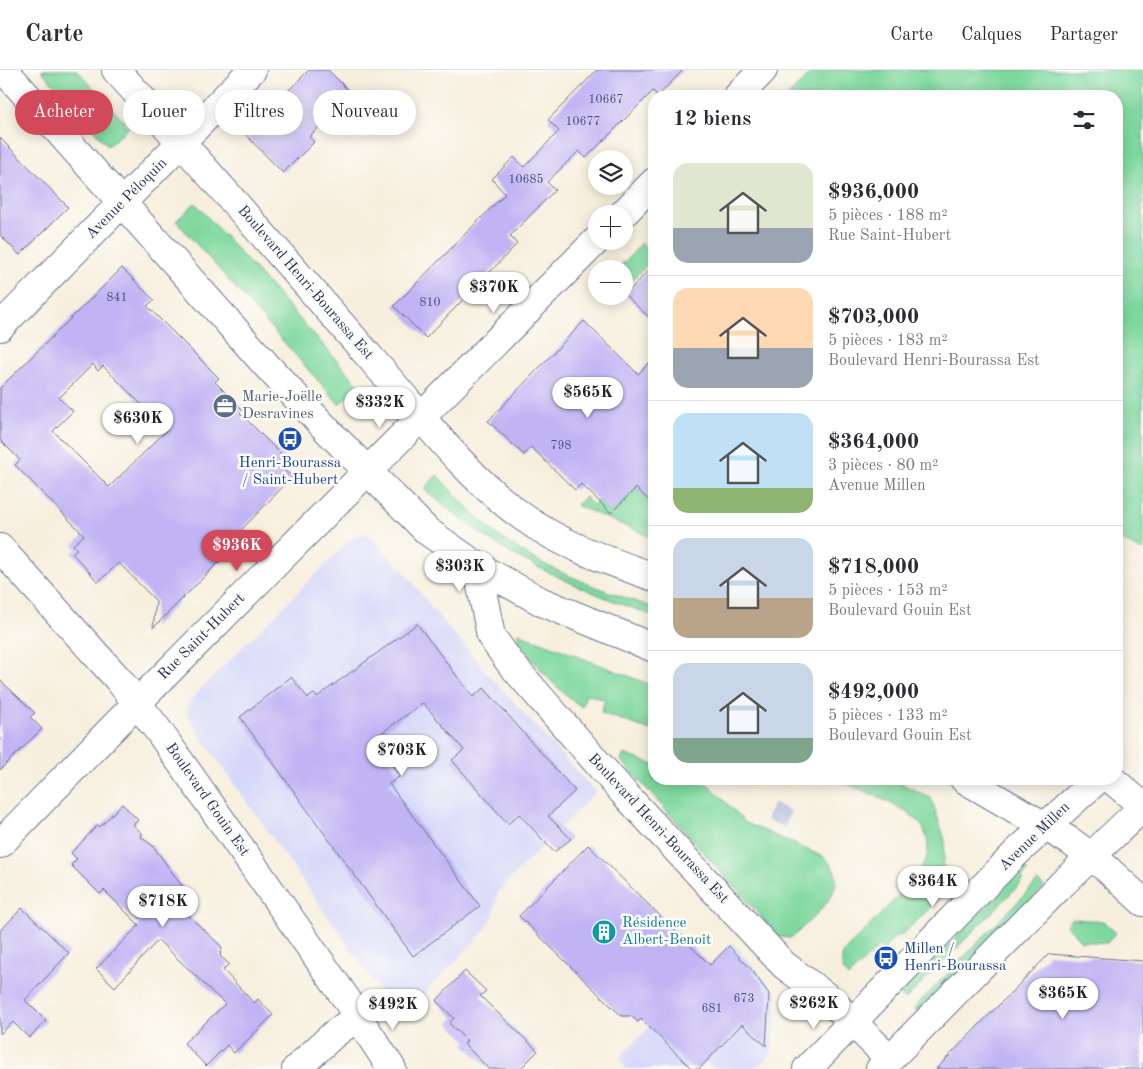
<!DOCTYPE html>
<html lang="fr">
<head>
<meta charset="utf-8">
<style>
	:root { --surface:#fff; --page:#f2f2f3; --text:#2b2b33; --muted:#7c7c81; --line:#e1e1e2; --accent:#d1495b }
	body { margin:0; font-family:"Old Standard TT",serif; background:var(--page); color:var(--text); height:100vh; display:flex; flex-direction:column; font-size:19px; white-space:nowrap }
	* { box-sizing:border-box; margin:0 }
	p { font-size:16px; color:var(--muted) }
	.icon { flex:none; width:28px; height:28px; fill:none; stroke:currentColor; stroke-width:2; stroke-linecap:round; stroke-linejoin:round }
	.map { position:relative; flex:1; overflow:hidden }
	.panel { position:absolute; left:648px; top:20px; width:475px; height:695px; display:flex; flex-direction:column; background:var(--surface); border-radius:20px; box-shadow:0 2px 12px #0003 }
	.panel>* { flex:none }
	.top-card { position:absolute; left:15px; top:20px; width:475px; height:45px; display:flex; gap:10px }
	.buttons { position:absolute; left:588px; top:80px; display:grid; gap:10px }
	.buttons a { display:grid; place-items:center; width:45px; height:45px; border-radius:50%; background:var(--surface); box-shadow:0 2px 12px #0003; font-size:25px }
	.price { position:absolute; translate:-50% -42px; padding:0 11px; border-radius:18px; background:#fff; color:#222; font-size:16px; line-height:32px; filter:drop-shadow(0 1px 2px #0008) }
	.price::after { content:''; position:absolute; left:50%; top:30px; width:15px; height:11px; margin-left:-8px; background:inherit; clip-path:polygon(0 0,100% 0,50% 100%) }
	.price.on { background:var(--accent); color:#fff }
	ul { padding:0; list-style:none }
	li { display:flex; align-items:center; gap:15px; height:125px; padding:0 25px }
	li+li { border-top:1px solid var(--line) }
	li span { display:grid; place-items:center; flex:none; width:140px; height:100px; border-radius:15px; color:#555 }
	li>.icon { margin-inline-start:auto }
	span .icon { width:60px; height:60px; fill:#fffc; stroke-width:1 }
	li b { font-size:21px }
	h2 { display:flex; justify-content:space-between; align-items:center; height:60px; padding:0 25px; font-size:21px }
	.pill { padding:0 18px; border-radius:22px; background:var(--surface); box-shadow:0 2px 12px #0003; font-size:18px; line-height:45px }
	.pill.on { background:var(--accent); color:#fff }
	header { display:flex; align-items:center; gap:30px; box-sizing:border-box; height:70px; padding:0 25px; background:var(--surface); border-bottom:1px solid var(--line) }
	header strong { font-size:24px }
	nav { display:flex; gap:28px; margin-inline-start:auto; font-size:18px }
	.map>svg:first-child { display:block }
	.built { fill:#d6d8f9 }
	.industrial { fill:#bec3de }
	.green { fill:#7ed89e; stroke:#4c847e }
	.building { fill:#c1b4f4; fill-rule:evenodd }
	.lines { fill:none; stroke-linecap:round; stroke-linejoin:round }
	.street-casing { stroke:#68728b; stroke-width:30 }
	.secondary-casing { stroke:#68728b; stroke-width:30 }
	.primary-casing { stroke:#68728b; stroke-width:30 }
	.street { stroke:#fff; stroke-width:28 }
	.secondary { stroke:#fff; stroke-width:28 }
	.primary { stroke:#fff; stroke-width:28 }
	.labels { text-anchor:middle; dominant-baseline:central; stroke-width:5; stroke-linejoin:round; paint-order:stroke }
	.number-label { font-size:12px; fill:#445084 }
	.street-label { font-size:15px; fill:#1b2f5e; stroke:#fdfcf7 }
	.service-label { font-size:15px; fill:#4e5e75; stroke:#fdfcf7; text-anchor:start }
	.transit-label { font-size:15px; fill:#164399; stroke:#fdfcf7 }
	.culture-label { font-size:15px; fill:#0d838f; stroke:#fdfcf7; text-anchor:start }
</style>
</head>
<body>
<header>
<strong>Carte</strong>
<nav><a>Carte</a><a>Calques</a><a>Partager</a></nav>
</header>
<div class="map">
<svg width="1143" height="999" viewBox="0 0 1143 999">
	<rect width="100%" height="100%" fill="#fdfcf7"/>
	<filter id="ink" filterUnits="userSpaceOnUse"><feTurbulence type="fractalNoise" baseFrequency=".02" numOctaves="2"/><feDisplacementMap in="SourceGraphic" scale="10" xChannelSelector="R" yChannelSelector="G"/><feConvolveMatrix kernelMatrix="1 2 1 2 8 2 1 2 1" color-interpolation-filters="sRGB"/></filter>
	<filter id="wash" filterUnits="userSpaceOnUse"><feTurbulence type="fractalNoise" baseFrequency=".0096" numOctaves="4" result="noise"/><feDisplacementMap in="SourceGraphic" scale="20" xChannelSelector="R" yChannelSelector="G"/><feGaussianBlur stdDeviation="1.12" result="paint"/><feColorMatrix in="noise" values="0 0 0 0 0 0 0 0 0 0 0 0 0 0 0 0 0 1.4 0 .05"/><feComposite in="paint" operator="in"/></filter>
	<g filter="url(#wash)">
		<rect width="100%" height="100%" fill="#f7efde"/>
		<path class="built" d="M 362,464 L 367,464 L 406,503 L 432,538 L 488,604 L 595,722 L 498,822 L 493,845 L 485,860 L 400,949 L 197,661 L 187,643 L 189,632 L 196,624 L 353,467 Z
			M 732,872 L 777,924 L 772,982 L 755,999 L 714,999 L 700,985 L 686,999 L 625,999 L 620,987 Z"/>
		<path class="industrial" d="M 773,733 L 791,741 L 784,757 L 766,750 Z"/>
		<path class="green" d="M 41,0 L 77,0 L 129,57 L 108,76 Z
			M 814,0 L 1143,0 L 1143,481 L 1116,468 L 1116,26 L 788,26 Z
			M 195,133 L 360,316 L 339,334 L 176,151 Z
			M 642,173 L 654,188 L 624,218 L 624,199 L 618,199 Z
			M 437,405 C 461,431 485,459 516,478 C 558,505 607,521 654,538 L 654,546 C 603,528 554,507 507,481 C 477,463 451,441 424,419 Z
			M 636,418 L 654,435 L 654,465 L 651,467 L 576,435 L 585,427 L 593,435 L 598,430 L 611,443 Z
			M 518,563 L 654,616 L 654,661 L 601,643 L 605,630 L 586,624 L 582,637 C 556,620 535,595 517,569 Z
			M 624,684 L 654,695 L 654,709 L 691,709 L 709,715 L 746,753 L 824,787 C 856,816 817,842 796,864 L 790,868 L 779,867 L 621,690 Z
			M 835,709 L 892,709 L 931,728 L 945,770 L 943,806 L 937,831 L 900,867 L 897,865 L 883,880 L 879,877 L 848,907 C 840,900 841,891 844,881 C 861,864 922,806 927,786 C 930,774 926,759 917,750 C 901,735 857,718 835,709 Z
			M 1024,797 L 1028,801 L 1022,808 L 1024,810 L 905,930 L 900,925 Z
			M 1038,811 L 1044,817 L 919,943 L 914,938 Z
			M 1072,849 L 1103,851 L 1116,863 L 1107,873 L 1081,871 L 1067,855 Z"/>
		<g id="blocks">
			<path class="building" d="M 309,0 L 328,0 L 352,24 L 309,67 L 314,72 L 283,103 L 245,64 Z
				M 597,0 L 683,0 L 658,26 L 653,21 L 586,88 L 579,81 L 547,112 L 555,120 L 510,166 L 517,174 L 426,268 L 394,236 L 505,124 L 492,109 L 514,87 L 524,97 L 559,61 L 548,50 Z
				M 0,68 L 68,137 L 20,185 L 0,165 Z
				M 654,195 L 654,252 L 625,225 Z
				M 122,198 L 154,230 L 147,236 L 219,308 L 215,312 L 243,340 L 240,343 L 290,393 L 283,399 L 292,407 L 226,476 L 230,481 L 153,558 L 156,531 L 119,493 L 98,512 L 72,483 L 77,479 L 73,475 L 84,465 L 15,395 L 20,390 L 0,370 L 0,318 ZM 93,294 L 98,301 L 103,296 L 167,360 L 109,417 L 53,361 L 73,341 L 59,328 Z
				M 584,251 L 638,304 L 654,288 L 654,435 L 636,418 L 611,443 L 581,414 L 575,420 L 531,377 L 524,385 L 488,351 Z
				M 417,554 L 473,627 L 484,618 L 575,721 L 548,746 L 571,769 L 554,782 L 519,744 L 508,754 L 452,690 L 464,680 L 423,633 L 373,669 L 400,706 L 389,714 L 480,836 L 413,886 L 240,647 L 291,607 L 308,628 L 314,624 L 317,627 Z
				M 0,610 L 35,643 L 30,647 L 42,659 L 0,700 Z
				M 122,734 L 138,750 L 133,755 L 142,763 L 141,767 L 153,776 L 188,824 L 177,835 L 222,877 L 220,886 L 229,894 L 223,900 L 254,933 L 258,929 L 273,945 L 234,983 L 227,975 L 206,996 L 184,973 L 225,934 L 158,870 L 115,917 L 96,899 L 139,855 L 104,820 L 100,824 L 71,795 L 77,789 L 71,783 L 98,755 L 100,757 Z
				M 588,775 L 710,895 L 729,876 L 750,898 L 769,924 L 766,976 L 742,954 L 699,999 L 692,999 L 641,949 L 638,952 L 631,946 L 622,946 L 612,937 L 519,846 Z
				M 22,838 L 69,883 L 25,930 L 46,951 L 29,968 L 13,952 L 0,964 L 0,861 Z
				M 1049,884 L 1143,891 L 1143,999 L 936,999 Z
				M 465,901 L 486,921 L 480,926 L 538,981 L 520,999 L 489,999 L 464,974 L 467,971 L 449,953 L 454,948 L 436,931 Z"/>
		</g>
	</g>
	<g filter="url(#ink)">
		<use href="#blocks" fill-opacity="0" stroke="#68728b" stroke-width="1"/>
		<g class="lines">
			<defs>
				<path id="street" d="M 0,257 L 252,0
					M 477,496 L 491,566 L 511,594 L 622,721 L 784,895 L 828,928 L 890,989
					M 0,774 L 137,633
					M 296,999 L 334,964 L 359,946
					M 807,999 L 1017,782 L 1098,709
					M 880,999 L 1062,814 L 1143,737"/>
				<path id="secondary" d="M 738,26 L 763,0
					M 623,144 L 654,112
					M 0,478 L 118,609 L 158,660 L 345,927 L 392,999
					M 137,633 L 596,171"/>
				<path id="primary" d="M 4,0 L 267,296 L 329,362 L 427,461 L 477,496 L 542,532 L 654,578
					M 116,0 C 203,96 289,194 374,292 C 421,345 465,406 523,447 C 563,476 609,491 654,507
					M 964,709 L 1070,771 L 1106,798 L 1143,832
					M 1111,709 L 1143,736"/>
			</defs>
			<use href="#street" class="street-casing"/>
			<use href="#secondary" class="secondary-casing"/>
			<use href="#primary" class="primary-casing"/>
			<use href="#street" class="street"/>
			<use href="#secondary" class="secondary"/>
			<use href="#primary" class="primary"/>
		</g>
	</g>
	<defs>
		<symbol id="office-disc" viewBox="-11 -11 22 22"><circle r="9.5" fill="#5c6f8a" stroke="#fdfcf7"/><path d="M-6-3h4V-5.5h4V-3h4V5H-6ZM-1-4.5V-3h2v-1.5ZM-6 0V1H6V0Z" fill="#fff"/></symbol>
		<symbol id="bus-disc" viewBox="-11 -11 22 22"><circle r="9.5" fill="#1a4fb4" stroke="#fdfcf7"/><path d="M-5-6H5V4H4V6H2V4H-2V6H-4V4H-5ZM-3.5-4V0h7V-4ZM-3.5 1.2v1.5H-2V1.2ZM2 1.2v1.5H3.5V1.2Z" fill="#fff"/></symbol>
		<symbol id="building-disc" viewBox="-11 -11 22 22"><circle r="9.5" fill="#0f9aa8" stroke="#fdfcf7"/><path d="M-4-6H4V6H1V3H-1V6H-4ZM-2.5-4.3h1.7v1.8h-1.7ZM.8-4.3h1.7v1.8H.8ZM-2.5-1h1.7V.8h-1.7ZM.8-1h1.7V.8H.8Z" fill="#fff"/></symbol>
	</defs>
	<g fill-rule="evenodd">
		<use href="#office-disc" x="211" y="322" width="28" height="28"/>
		<use href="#bus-disc" x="276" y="355" width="28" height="28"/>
		<use href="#building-disc" x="590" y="848" width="28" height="28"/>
		<use href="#bus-disc" x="872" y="874" width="28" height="28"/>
	</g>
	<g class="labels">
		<g class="number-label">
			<text x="606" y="30">10667</text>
			<text x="583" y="52">10677</text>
			<text x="526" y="110">10685</text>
			<text x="117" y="228">841</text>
			<text x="430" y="233">810</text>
			<text x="561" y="376">798</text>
			<text x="744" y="929">673</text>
			<text x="712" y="939">681</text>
		</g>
		<g class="street-label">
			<text transform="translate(127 129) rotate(-45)">Avenue Péloquin</text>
			<text transform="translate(305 213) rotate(49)">Boulevard Henri-Bourassa Est</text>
			<text transform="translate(202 567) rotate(-45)">Rue Saint-Hubert</text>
			<text transform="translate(207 730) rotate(55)">Boulevard Gouin Est</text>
			<text transform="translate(658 759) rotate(47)">Boulevard Henri-Bourassa Est</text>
			<text transform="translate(1035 767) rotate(-44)">Avenue Millen</text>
		</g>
		<g class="service-label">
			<text x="242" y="327">Marie-Joëlle<tspan x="242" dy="17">Desravines</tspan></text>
		</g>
		<g class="transit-label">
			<text x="290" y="393">Henri-Bourassa<tspan x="290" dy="17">/ Saint-Hubert</tspan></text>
			<text x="904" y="879" text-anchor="start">Millen /<tspan x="904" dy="17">Henri-Bourassa</tspan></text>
		</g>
		<g class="culture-label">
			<text x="622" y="853">Résidence<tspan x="622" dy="17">Albert-Benoît</tspan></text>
		</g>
	</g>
</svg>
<div class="buttons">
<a><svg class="icon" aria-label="layers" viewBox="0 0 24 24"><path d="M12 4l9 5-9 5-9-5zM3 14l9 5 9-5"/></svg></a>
<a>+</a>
<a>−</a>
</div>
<b class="price" style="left:494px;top:244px">$370K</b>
<b class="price" style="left:588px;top:349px">$565K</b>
<b class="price" style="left:380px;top:359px">$332K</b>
<b class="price" style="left:138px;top:375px">$630K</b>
<b class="price on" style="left:237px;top:502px">$936K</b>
<b class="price" style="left:460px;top:523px">$303K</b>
<b class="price" style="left:402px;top:707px">$703K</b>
<b class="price" style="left:933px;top:838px">$364K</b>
<b class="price" style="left:163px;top:858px">$718K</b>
<b class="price" style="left:1063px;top:950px">$365K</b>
<b class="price" style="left:814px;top:960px">$262K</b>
<b class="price" style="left:393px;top:961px">$492K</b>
<div class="top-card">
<a class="pill on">Acheter</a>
<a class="pill">Louer</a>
<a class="pill">Filtres</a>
<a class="pill">Nouveau</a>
</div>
<section class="panel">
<h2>12 biens<svg class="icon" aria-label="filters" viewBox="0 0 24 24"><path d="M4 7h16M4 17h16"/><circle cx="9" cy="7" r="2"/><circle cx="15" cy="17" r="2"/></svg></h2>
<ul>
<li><span style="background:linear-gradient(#dfe7d0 65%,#9aa5b1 0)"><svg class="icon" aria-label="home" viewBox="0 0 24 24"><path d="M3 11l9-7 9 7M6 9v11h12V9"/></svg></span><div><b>$936,000</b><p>5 pièces · 188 m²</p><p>Rue Saint-Hubert</p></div></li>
<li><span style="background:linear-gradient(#ffd9b3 60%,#9aa5b1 0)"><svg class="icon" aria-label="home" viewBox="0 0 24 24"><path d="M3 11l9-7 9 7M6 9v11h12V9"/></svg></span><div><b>$703,000</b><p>5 pièces · 183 m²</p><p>Boulevard Henri-Bourassa Est</p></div></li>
<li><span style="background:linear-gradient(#bfe0f5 75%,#8fb573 0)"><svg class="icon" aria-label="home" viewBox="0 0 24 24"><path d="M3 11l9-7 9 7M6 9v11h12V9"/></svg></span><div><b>$364,000</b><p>3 pièces · 80 m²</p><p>Avenue Millen</p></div></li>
<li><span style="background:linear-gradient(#c9d6e8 60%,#b9a48a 0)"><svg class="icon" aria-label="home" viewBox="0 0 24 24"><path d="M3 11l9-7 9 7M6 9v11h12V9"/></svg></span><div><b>$718,000</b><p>5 pièces · 153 m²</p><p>Boulevard Gouin Est</p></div></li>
<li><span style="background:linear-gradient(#c9d6e8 75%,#7fa58c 0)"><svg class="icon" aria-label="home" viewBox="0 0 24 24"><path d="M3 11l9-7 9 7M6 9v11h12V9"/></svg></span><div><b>$492,000</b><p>5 pièces · 133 m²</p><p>Boulevard Gouin Est</p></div></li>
</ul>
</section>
</div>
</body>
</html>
